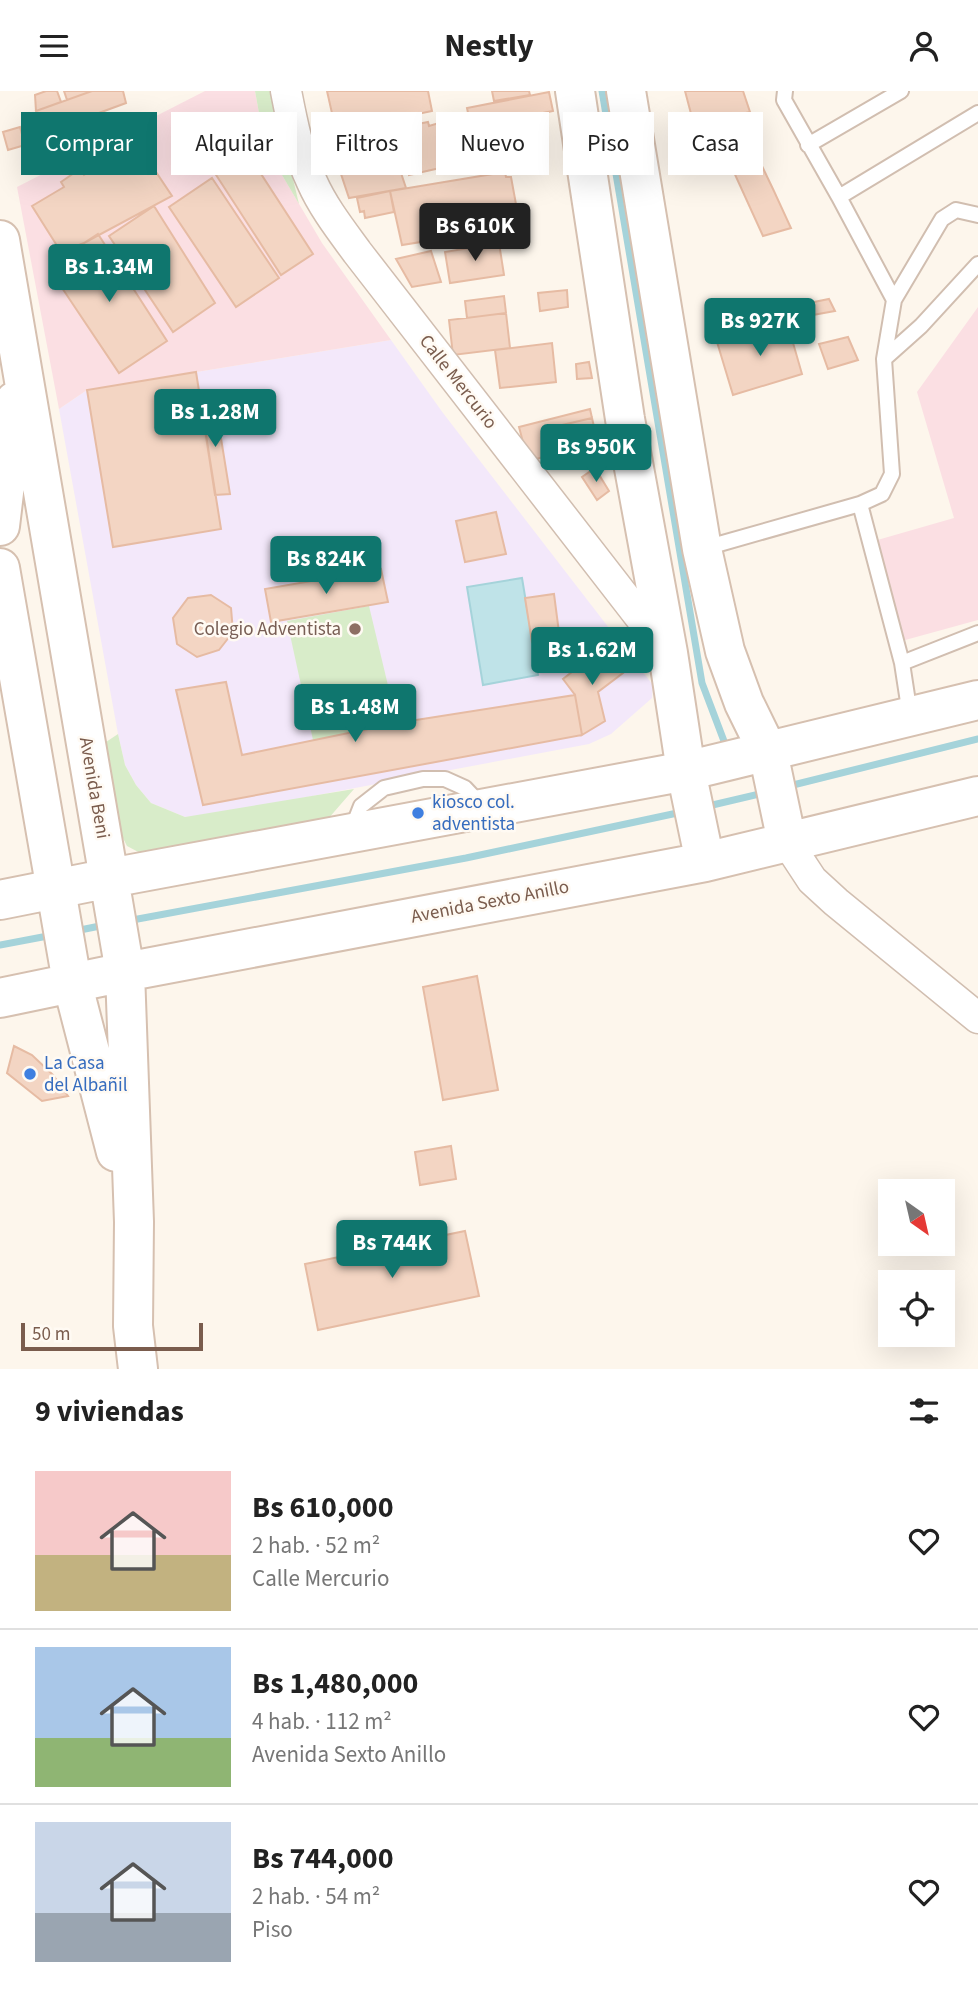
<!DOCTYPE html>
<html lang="es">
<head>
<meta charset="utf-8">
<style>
	:root { --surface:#fff; --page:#f2f2f2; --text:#222; --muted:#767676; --line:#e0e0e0; --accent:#0f766e }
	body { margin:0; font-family:"Source Sans 3",sans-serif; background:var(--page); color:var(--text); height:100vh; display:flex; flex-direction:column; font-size:26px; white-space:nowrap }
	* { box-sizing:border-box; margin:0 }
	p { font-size:23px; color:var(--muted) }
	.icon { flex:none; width:38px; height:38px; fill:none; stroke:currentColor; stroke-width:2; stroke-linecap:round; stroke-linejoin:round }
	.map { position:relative; height:1278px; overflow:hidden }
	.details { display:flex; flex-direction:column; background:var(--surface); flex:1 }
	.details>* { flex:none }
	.top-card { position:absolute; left:21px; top:21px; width:936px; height:63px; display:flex; gap:14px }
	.needle { width:46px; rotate:146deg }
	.controls { position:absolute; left:878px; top:1088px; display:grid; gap:14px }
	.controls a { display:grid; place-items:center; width:77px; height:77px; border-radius:0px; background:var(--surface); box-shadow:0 7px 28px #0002; font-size:35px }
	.scale { position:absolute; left:21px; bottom:18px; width:182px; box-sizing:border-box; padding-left:7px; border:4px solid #7a5c4d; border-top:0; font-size:19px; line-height:24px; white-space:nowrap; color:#7a5c4d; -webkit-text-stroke:5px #fffaf3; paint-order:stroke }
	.price { position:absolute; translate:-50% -60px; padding:0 16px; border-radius:7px; background:var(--accent); color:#fff; font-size:23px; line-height:46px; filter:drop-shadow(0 2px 4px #0008) }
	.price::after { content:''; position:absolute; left:50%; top:42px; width:21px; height:16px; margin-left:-10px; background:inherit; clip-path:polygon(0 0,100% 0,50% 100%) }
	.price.selected { background:#222; color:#fff }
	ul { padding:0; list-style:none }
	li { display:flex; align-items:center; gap:21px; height:175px; padding:0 35px }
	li+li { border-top:2px solid var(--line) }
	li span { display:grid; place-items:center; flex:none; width:196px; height:140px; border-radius:0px; color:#555 }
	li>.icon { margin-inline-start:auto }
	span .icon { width:84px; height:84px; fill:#fffc; stroke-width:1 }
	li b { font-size:30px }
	h2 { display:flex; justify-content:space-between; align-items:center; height:84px; padding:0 35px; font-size:30px }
	.tag { padding:0 24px; border-radius:0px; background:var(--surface); box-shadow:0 7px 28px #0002; font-size:24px; line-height:63px }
	.tag.selected { background:var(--accent); color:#fff }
	header { display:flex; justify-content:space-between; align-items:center; height:91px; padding:0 35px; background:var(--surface); font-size:32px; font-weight:700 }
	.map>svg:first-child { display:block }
	.education { fill:#f3e8fa }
	.medical { fill:#fbdfe3 }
	.green { fill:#d8ecc9 }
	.water { fill:#bfe3e8; stroke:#a5d3da; stroke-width:2 }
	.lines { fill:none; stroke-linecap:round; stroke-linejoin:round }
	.stream { stroke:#a5d3da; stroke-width:7 }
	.building { fill:#f3d5c3; stroke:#e6bba3; stroke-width:2 }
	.lane-casing { stroke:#d1beb0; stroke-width:18 }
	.street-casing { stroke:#d1beb0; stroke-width:33 }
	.secondary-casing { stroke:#d6c0b0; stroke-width:42 }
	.lane { stroke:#fff; stroke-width:14 }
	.street { stroke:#fff; stroke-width:30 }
	.secondary { stroke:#fff; stroke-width:38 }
	.education-dot { fill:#8d6e63; stroke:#fffaf3; stroke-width:2.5 }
	.shop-dot { fill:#3f7fe0; stroke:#fffaf3; stroke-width:2.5 }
	.labels { text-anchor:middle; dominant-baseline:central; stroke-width:5; stroke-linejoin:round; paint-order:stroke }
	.street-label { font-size:19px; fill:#7a5c4d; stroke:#fffaf3 }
	.education-label { font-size:19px; fill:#785e54; stroke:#fffaf3; text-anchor:end }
	.shop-label { font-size:19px; fill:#366cbe; stroke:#fffaf3; text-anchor:start }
</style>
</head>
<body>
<header><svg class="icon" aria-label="menu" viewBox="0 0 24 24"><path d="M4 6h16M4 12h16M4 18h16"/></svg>Nestly<svg class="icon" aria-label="person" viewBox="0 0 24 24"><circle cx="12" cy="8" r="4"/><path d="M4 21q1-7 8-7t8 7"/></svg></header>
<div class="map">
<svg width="978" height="1278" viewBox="0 0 978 1278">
	<rect width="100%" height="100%" fill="#fdf6ec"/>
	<path class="education" d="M 391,249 L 443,322 L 653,594 L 652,607 L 611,643 L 589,653 L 217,723 L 185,726 L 151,712 L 136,694 L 125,674 L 118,643 L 59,318 L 87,299 Z"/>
	<path class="medical" d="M 205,0 L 255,0 L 265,55 L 322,152 L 391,249 L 87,299 L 59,318 L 17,96 Z
		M 978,216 L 978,529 L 898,551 L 874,450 L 954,427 L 917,301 Z"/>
	<path class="green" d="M 255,0 L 272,0 L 299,113 L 265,55 Z
		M 369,515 L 397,632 L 313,649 L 287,530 Z
		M 118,643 L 125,674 L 136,694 L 151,712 L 185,726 L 354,698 L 321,736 L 144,764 L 127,755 L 121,743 L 100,655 Z"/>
	<path class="water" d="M 522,487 L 538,584 L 483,594 L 467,496 Z"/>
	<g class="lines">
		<path class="stream" d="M 602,0 L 702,592 L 727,658
			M 785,696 L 978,648
			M 704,716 L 764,702
			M 127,830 L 466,767 L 682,721
			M 75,840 L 105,834
			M 0,854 L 53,844"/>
	</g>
	<path class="building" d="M 46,0 L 57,0 L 61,11 L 36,20 L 35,4 Z
		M 64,0 L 92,0 L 67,9 Z
		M 92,0 L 123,0 L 126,12 L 47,41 L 36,20 Z
		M 327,0 L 428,0 L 432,20 L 336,40 Z
		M 492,0 L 529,0 L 530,4 L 494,10 Z
		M 685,0 L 743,0 L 750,21 L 694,34 Z
		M 549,1 L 553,20 L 471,36 L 467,17 Z
		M 428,31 L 429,35 L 439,32 L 449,75 L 409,84 L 408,78 L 396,80 L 388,48 L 405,44 L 403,36 Z
		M 228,32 L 313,163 L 281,184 L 196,53 Z
		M 20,36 L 25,54 L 8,59 L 3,41 Z
		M 748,46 L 773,98 L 791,137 L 763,145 L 727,66 L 732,65 L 727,53 Z
		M 136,51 L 172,105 L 84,152 L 61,161 L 32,115 L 64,96 L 61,91 L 80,78 L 84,84 Z
		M 388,77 L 391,81 L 400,79 L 406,97 L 349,107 L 341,83 Z
		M 505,81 L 506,86 L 511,86 L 520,135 L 402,154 L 390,100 Z
		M 212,87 L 279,187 L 236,216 L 169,116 Z
		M 390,100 L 394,121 L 365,127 L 364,120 L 360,121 L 357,107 Z
		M 154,115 L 215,212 L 173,241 L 109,145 Z
		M 98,143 L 167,250 L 119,282 L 52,182 L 84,152 Z
		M 499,152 L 504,184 L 450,192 L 445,161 Z
		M 431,160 L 441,191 L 412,196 L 396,168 Z
		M 567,199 L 568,216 L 540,220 L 538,202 Z
		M 504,205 L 506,222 L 467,227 L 465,210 Z
		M 829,208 L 835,220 L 807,225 L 804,213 Z
		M 506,222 L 510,257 L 453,264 L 449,229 Z
		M 787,231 L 802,283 L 733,304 L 717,251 Z
		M 848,246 L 858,269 L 828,278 L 819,253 Z
		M 552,252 L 556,291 L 500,297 L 495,259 Z
		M 589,271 L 592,287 L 577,288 L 576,273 Z
		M 196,281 L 221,438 L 113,456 L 87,299 Z
		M 215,310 L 230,403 L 215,404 L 201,313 Z
		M 590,318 L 592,327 L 562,334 L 568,360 L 528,370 L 519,336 Z
		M 592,327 L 598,353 L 568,360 L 562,334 Z
		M 595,377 L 609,400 L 597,409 L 582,386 Z
		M 496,421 L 506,463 L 465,471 L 456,430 Z
		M 381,478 L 388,511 L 271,531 L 265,498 Z
		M 554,503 L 560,549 L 532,551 L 525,507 Z
		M 211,504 L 231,517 L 233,541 L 219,559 L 197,566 L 177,553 L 173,527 L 188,507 Z
		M 604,556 L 623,582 L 598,601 L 605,630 L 582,644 L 575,604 L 563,588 Z
		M 226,591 L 242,664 L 397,632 L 575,604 L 582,644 L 203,714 L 176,599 Z
		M 477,885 L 498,999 L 443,1009 L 423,896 Z
		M 14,955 L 32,964 L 53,984 L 68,1005 L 42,1010 L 7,982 Z
		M 451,1055 L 456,1088 L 420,1094 L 415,1061 Z
		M 465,1140 L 479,1205 L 318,1239 L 305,1173 Z"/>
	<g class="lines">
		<defs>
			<path id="lane" d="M 785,0 L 784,9 L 839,106 L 894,209
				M 808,54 L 901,0
				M 839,106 L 978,22
				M 884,268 L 921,235 L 978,173
				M 860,413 L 902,572 L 910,624
				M 705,457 L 860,413 L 882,403 L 892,383 L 884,268 L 894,209 L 942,128 L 956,119 L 978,124
				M 902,572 L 978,542
				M 352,738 L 361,715 L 384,697 L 423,688 L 445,688 L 465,697 L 481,714"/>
			<path id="street" d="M 286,0 C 292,31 298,62 312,91 C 323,116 341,139 357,161 L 668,562
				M 787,751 L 812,789 L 836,811 L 978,927"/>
			<path id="secondary" d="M 575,0 L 625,328 L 668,562 L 686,680 L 705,771
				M 626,0 L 702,458 L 725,560 L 744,612 L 768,661 L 787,751
				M 0,149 L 125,881 L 134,1131 L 133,1235 L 138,1278
				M 0,435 L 15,310
				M 0,477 L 72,891 L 116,1061
				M 0,809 L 110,787 L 686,680 L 978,609
				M 0,907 L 125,881 L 705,771 L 978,705"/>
		</defs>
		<use href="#lane" class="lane-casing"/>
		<use href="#street" class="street-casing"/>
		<use href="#secondary" class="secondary-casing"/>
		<use href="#lane" class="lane"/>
		<use href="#street" class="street"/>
		<use href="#secondary" class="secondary"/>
	</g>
	<circle class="education-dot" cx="355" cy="538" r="7"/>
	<g class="shop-dot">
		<circle cx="418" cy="722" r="7"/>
		<circle cx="30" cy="983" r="7"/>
	</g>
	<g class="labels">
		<g class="street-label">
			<text transform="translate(458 291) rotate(52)">Calle Mercurio</text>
			<text transform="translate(94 697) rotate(80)">Avenida Beni</text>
			<text transform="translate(490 811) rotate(-11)">Avenida Sexto Anillo</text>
		</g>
		<g class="education-label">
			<text x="341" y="538">Colegio Adventista</text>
		</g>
		<g class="shop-label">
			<text x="432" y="711">kiosco col.<tspan x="432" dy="22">adventista</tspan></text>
			<text x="44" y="972">La Casa<tspan x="44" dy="22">del Albañil</tspan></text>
		</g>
	</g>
</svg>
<div class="controls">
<a><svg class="needle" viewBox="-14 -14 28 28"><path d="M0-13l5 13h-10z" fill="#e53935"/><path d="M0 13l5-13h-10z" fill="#767676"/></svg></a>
<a><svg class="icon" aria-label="locate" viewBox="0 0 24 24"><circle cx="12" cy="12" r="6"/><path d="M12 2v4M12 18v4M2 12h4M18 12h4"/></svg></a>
</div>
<div class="scale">50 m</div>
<b class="price selected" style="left:475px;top:172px">Bs 610K</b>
<b class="price" style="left:109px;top:213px">Bs 1.34M</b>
<b class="price" style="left:760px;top:267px">Bs 927K</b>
<b class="price" style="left:215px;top:358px">Bs 1.28M</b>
<b class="price" style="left:596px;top:393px">Bs 950K</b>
<b class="price" style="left:326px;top:505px">Bs 824K</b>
<b class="price" style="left:592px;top:596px">Bs 1.62M</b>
<b class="price" style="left:355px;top:653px">Bs 1.48M</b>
<b class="price" style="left:392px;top:1189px">Bs 744K</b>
<div class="top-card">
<a class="tag selected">Comprar</a>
<a class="tag">Alquilar</a>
<a class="tag">Filtros</a>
<a class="tag">Nuevo</a>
<a class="tag">Piso</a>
<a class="tag">Casa</a>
</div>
</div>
<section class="details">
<h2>9 viviendas<svg class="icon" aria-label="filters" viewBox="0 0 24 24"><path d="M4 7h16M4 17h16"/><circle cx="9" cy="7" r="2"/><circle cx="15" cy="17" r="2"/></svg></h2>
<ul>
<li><span style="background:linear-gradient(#f6c9c9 60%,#c2b280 0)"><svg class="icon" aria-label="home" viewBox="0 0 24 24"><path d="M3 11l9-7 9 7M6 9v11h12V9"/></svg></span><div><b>Bs 610,000</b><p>2 hab. · 52 m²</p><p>Calle Mercurio</p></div><svg class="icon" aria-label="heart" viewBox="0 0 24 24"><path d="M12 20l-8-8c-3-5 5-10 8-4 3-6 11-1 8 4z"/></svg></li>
<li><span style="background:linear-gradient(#a9c7e8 65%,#8fb573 0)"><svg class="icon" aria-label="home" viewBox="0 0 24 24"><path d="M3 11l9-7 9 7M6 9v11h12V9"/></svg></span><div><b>Bs 1,480,000</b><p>4 hab. · 112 m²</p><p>Avenida Sexto Anillo</p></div><svg class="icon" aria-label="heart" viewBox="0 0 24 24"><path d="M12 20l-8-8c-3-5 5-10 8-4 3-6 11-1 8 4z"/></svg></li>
<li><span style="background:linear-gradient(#c9d6e8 65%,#9aa5b1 0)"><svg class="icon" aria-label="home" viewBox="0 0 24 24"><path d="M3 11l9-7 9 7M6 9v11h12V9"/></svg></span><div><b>Bs 744,000</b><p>2 hab. · 54 m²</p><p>Piso</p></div><svg class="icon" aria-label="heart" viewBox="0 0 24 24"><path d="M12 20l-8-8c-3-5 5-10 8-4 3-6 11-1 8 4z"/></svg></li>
</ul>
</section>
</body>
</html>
